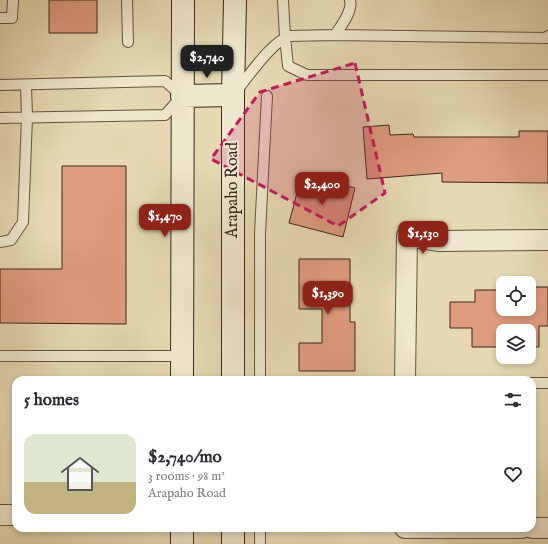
<!DOCTYPE html>
<html lang="en">
<head>
<meta charset="utf-8">
<style>
	:root { --surface:#fff; --page:#f7f7f7; --text:#2b2b33; --muted:#7c7c81; --accent:#8f2418 }
	body { margin:0; font-family:"IM FELL English",serif; background:var(--page); color:var(--text); height:100vh; display:flex; flex-direction:column; font-size:15px; white-space:nowrap }
	* { box-sizing:border-box; margin:0 }
	p { font-size:13px; color:var(--muted) }
	.icon { flex:none; width:22px; height:22px; fill:none; stroke:currentColor; stroke-width:2; stroke-linecap:round; stroke-linejoin:round }
	.map { position:relative; flex:1; overflow:hidden }
	.side { position:absolute; left:12px; top:376px; width:524px; height:156px; display:flex; flex-direction:column; background:var(--surface); border-radius:12px; box-shadow:0 2px 6px #0003 }
	.side>* { flex:none }
	.tools { position:absolute; left:496px; top:276px; display:grid; gap:8px }
	.tools a { display:grid; place-items:center; width:40px; height:40px; border-radius:8px; background:var(--surface); box-shadow:0 2px 6px #0003; font-size:20px }
	.price { position:absolute; translate:-50% -34px; padding:0 9px; border-radius:8px; background:var(--accent); color:#fff; font-size:13px; line-height:26px; filter:drop-shadow(0 1px 2px #0008) }
	.price::after { content:''; position:absolute; left:50%; top:24px; width:12px; height:9px; margin-left:-6px; background:inherit; clip-path:polygon(0 0,100% 0,50% 100%) }
	.price.selected { background:#222; color:#fff }
	ul { padding:0; list-style:none }
	li { display:flex; align-items:center; gap:12px; height:100px; padding:0 12px }
	li span { display:grid; place-items:center; flex:none; width:112px; height:80px; border-radius:12px; color:#555 }
	li>.icon { margin-inline-start:auto }
	span .icon { width:48px; height:48px; fill:#fffc; stroke-width:1 }
	li b { font-size:17px }
	h2 { display:flex; justify-content:space-between; align-items:center; height:48px; padding:0 12px; font-size:17px }
	.map>svg:first-child { display:block }
	.building { fill:#de9b7e; stroke:#3c271c }
	.lines { fill:none; stroke-linecap:round; stroke-linejoin:round }
	.service-casing { stroke:#665342; stroke-width:12 }
	.minor-casing { stroke:#665342; stroke-width:22 }
	.secondary-casing { stroke:#3c271c; stroke-width:24 }
	.service { stroke:#eee6cd; stroke-width:10 }
	.minor { stroke:#eee6cd; stroke-width:20 }
	.secondary { stroke:#eee6cd; stroke-width:22 }
	.marked { fill:#c2185b; fill-opacity:0.2; stroke:#c2185b; stroke-width:3; stroke-dasharray:8 5; stroke-linejoin:round }
	.labels { text-anchor:middle; dominant-baseline:central; stroke-width:4; stroke-linejoin:round; paint-order:stroke }
	.street-label { font-size:16px; fill:#3c271c; stroke:#eee6cd }
</style>
</head>
<body>
<div class="map">
<svg width="548" height="544" viewBox="0 0 548 544">
	<rect width="100%" height="100%" fill="#e5d8b2"/>
	<filter id="stains"><feTurbulence type="fractalNoise" baseFrequency=".005" numOctaves="4"/><feColorMatrix values="0 0 0 0 .2 0 0 0 0 .09 0 0 0 0 .02 0 0 0 .5 -.17"/></filter>
	<radialGradient id="worn" r=".72"><stop offset=".6" stop-color="#630" stop-opacity="0"/><stop offset="1" stop-color="#630" stop-opacity=".3"/></radialGradient>
	<path class="building" d="M 49,0 L 97,0 L 97,33 L 49,33 Z
		M 389,125 L 390,135 L 413,134 L 414,137 L 519,137 L 519,131 L 548,131 L 548,183 L 442,182 L 442,173 L 367,179 L 363,127 Z
		M 62,166 L 126,166 L 126,324 L 0,323 L 0,269 L 62,269 Z
		M 302,174 L 355,188 L 343,237 L 289,223 Z
		M 299,259 L 350,259 L 350,322 L 355,322 L 355,371 L 299,371 L 299,343 L 322,343 L 322,309 L 299,309 Z
		M 529,287 L 548,287 L 548,326 L 539,326 L 539,347 L 529,347 L 529,331 L 503,331 L 503,347 L 472,347 L 472,328 L 450,328 L 450,302 L 475,302 L 475,290 L 503,290 L 503,309 L 529,309 Z"/>
	<g class="lines">
		<defs>
			<path id="service" d="M 127,0 L 128,42
				M 283,0 L 285,37 L 288,66 L 307,75 L 548,75
				M 0,18 L 12,18 L 13,0
				M 335,35 C 341,26 353,11 350,0
				M 0,85 L 165,81 L 182,96 L 165,115 L 0,118
				M 237,90 C 248,77 273,40 290,36 L 335,35 L 547,38 L 548,36
				M 0,242 L 11,240 L 23,222 L 27,117 L 26,85
				M 0,356 L 182,356
				M 260,380 L 260,233 L 267,96
				M 532,383 L 548,383
				M 260,544 L 260,528"/>
			<path id="minor" d="M 405,380 L 407,236 L 438,241 L 548,240
				M 0,515 L 16,515
				M 405,528 L 522,528
				M 532,528 L 548,528"/>
			<path id="secondary" d="M 182,96 L 233,95
				M 182,380 L 183,0
				M 233,380 L 233,95 L 235,0
				M 233,528 L 233,544
				M 182,544 L 182,528"/>
		</defs>
		<use href="#service" class="service-casing"/>
		<use href="#minor" class="minor-casing"/>
		<use href="#secondary" class="secondary-casing"/>
		<use href="#service" class="service"/>
		<use href="#minor" class="minor"/>
		<use href="#secondary" class="secondary"/>
	</g>
	<path class="marked" d="M 355,63 L 385,193 L 338,226 L 211,159 L 260,92 Z"/>
	<g class="labels">
		<g class="street-label">
			<text transform="translate(233 190) rotate(-90)">Arapaho Road</text>
		</g>
	</g>
	<rect width="100%" height="100%" filter="url(#stains)"/>
	<rect width="100%" height="100%" fill="url(#worn)"/>
</svg>
<div class="tools">
<a><svg class="icon" aria-label="locate" viewBox="0 0 24 24"><circle cx="12" cy="12" r="6"/><path d="M12 2v4M12 18v4M2 12h4M18 12h4"/></svg></a>
<a><svg class="icon" aria-label="layers" viewBox="0 0 24 24"><path d="M12 4l9 5-9 5-9-5zM3 14l9 5 9-5"/></svg></a>
</div>
<b class="price selected" style="left:207px;top:79px">$2,740</b>
<b class="price" style="left:322px;top:206px">$2,400</b>
<b class="price" style="left:165px;top:238px">$1,470</b>
<b class="price" style="left:423px;top:255px">$1,130</b>
<b class="price" style="left:328px;top:315px">$1,390</b>
<section class="side">
<h2>5 homes<svg class="icon" aria-label="filters" viewBox="0 0 24 24"><path d="M4 7h16M4 17h16"/><circle cx="9" cy="7" r="2"/><circle cx="15" cy="17" r="2"/></svg></h2>
<ul>
<li><span style="background:linear-gradient(#dfe7d0 60%,#c2b280 0)"><svg class="icon" aria-label="home" viewBox="0 0 24 24"><path d="M3 11l9-7 9 7M6 9v11h12V9"/></svg></span><div><b>$2,740/mo</b><p>3 rooms · 98 m²</p><p>Arapaho Road</p></div><svg class="icon" aria-label="heart" viewBox="0 0 24 24"><path d="M12 20l-8-8c-3-5 5-10 8-4 3-6 11-1 8 4z"/></svg></li>
</ul>
</section>
</div>
</body>
</html>
